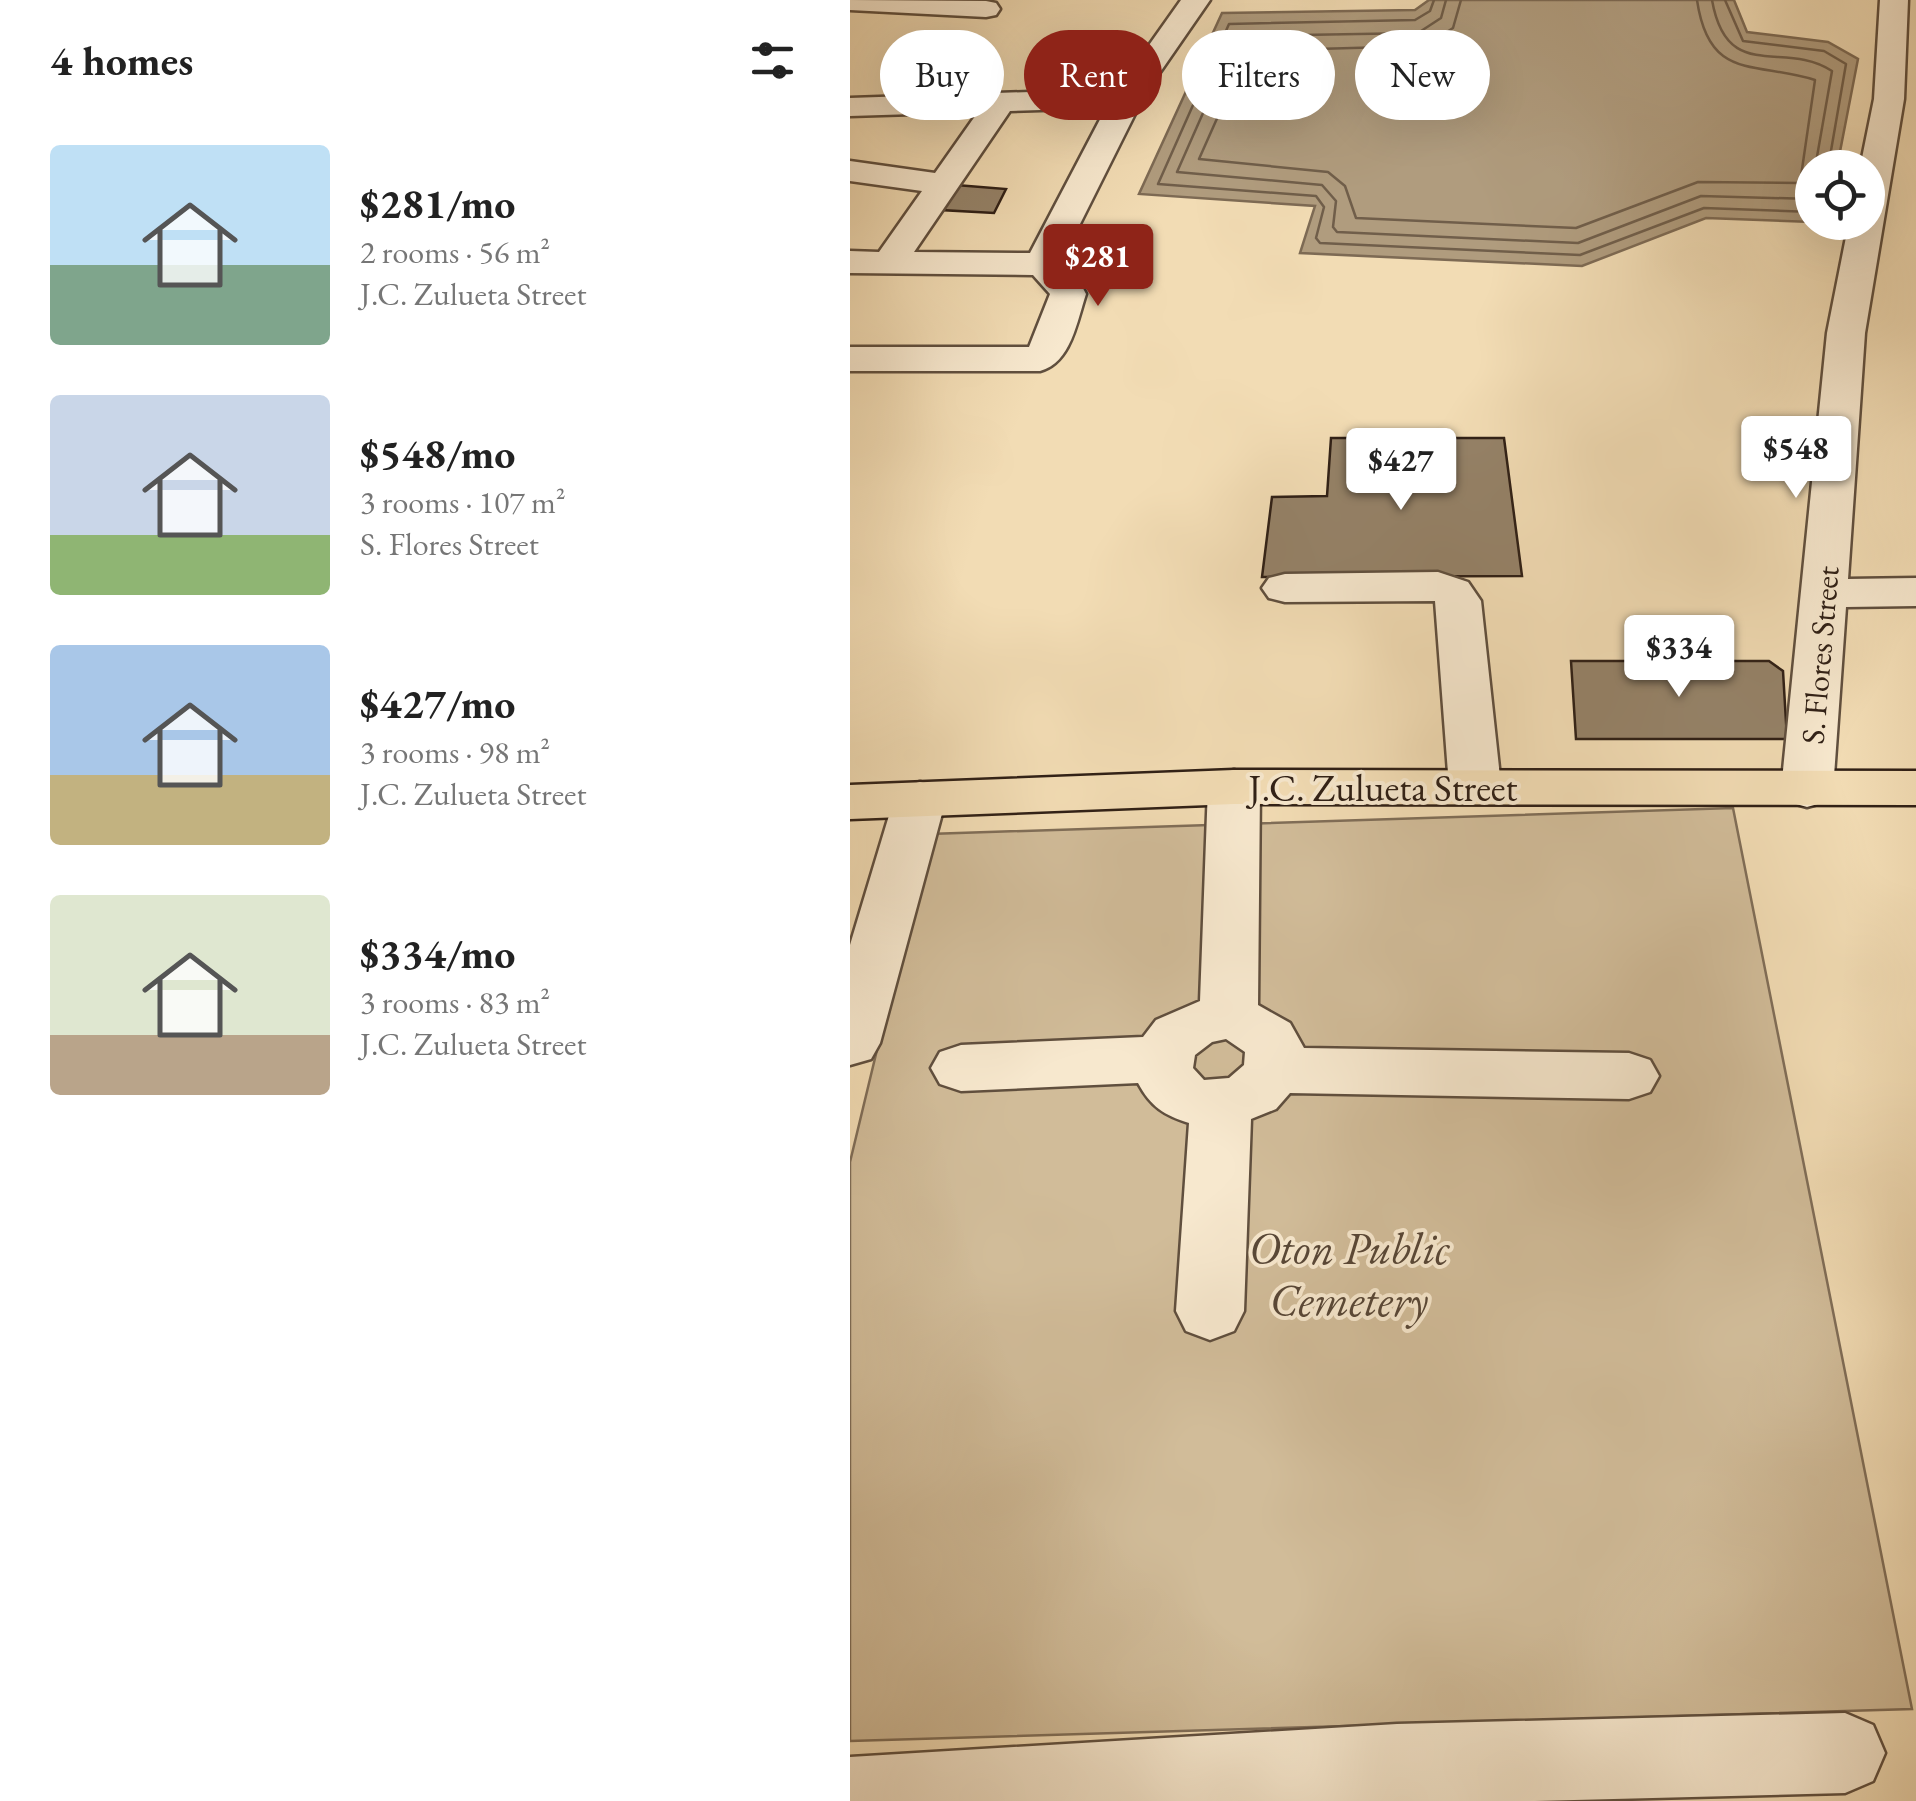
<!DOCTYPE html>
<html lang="en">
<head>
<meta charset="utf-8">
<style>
	:root { --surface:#fff; --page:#f2f2f2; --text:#222; --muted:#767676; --accent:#8f2418 }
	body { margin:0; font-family:"EB Garamond",serif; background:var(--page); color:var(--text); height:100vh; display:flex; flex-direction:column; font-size:38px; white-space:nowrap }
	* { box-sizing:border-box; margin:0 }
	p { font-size:32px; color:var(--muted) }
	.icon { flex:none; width:55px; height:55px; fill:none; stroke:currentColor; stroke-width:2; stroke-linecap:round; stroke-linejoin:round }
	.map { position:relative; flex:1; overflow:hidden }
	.drawer { display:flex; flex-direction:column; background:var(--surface); width:850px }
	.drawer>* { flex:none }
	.guide { position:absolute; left:30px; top:30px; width:885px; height:90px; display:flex; gap:20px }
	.fabs { position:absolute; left:945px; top:150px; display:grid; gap:20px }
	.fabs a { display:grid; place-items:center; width:90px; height:90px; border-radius:50%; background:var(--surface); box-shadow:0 10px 40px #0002; font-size:50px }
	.price { position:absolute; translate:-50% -85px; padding:0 22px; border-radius:10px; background:#fff; color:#222; font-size:32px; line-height:65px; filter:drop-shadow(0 2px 5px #0008) }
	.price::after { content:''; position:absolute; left:50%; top:60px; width:30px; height:22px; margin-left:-15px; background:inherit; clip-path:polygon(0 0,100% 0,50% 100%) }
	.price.on { background:var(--accent); color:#fff }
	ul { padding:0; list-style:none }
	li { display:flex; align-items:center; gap:30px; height:250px; padding:0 50px }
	li span { display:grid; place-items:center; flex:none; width:280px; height:200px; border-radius:10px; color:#555 }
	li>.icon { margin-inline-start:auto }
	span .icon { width:120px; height:120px; fill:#fffc; stroke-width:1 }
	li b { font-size:42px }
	h2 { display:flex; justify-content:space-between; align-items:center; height:120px; padding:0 50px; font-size:42px }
	.chip { padding:0 35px; border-radius:45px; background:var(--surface); box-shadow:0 10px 40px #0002; font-size:35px; line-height:90px }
	.chip.on { background:var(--accent); color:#fff }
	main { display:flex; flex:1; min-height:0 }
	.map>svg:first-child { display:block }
	.green { fill:#d1bc99; stroke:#806e58; stroke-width:2.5 }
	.water { fill:#b09c7e; stroke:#7d6a54; stroke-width:2.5 }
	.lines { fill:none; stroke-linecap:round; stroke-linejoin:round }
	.shore { stroke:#705e4a; stroke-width:2.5 }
	.building { fill:#958268; stroke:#302016; stroke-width:2.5 }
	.minor-casing { stroke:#604f3e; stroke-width:5 }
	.major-casing { stroke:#302016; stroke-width:5 }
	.minor { fill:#f7e8ce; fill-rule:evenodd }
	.major { fill:#f2dcb4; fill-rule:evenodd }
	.labels { text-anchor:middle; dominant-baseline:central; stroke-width:8; stroke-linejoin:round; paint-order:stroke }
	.far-street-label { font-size:32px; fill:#302016; stroke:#f7e8ce }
	.street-label { font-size:38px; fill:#302016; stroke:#f7e8ce }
	.near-park-label { font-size:45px; font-style:italic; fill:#584737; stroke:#f7e8ce }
</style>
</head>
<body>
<main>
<section class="drawer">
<h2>4 homes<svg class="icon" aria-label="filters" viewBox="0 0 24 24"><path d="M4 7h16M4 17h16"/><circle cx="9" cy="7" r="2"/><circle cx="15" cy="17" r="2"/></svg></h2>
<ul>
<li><span style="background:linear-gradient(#bfe0f5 60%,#7fa58c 0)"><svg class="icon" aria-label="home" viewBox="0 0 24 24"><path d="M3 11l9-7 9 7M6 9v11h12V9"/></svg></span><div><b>$281/mo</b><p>2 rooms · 56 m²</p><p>J.C. Zulueta Street</p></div></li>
<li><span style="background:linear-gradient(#c9d6e8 70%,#8fb573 0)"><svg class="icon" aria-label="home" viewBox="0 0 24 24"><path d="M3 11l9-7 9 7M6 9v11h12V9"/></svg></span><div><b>$548/mo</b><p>3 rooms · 107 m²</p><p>S. Flores Street</p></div></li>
<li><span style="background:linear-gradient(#a9c7e8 65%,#c2b280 0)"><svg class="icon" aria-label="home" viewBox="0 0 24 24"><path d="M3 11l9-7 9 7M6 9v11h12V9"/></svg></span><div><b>$427/mo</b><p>3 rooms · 98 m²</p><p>J.C. Zulueta Street</p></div></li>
<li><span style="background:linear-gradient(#dfe7d0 70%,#b9a48a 0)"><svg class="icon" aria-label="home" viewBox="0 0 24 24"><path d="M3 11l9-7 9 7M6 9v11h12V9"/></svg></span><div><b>$334/mo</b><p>3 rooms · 83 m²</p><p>J.C. Zulueta Street</p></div></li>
</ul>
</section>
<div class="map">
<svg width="1066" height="1801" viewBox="0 0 1066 1801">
	<rect width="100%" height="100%" fill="#f2dcb4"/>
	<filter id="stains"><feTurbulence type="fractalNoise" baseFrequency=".002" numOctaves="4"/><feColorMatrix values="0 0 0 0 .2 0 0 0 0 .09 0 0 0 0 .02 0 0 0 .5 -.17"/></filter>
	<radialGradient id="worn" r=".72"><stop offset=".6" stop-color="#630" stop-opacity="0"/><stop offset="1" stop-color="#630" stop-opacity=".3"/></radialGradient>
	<path class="green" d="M 883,808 L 1062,1709 L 0,1741 L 0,1162 L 79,834 Z"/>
	<path class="water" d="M 579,0 L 884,0 L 897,32 L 978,42 L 1008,59 L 987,167 L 962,168 L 962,222 L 856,218 L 732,266 L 450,253 L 465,206 L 289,194 L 372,13 L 565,10 Z"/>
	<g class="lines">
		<path class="shore" d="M 584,0 L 580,11 L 565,20 L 379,24 L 308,184 L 466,196 L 474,207 L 466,238 L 470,243 L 730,255 L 854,208 L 962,212
			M 596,0 L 591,18 L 568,33 L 387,36 L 327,172 L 472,185 L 486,201 L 483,227 L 487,232 L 728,243 L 851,196 L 962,199
			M 611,0 L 603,28 L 575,46 L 397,51 L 349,159 L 478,172 L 495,186 L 506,218 L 726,228 L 848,182 L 950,183 L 965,80 C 905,61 859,82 847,0
			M 862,0 C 877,85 934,39 982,71 L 965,168
			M 875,0 L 893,41 L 974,51 L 996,64 L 978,168"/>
	</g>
	<path class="building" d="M 106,185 L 156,189 L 144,213 L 91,210 Z
		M 481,438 L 654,438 L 672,576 L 412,577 L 422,497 L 477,496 Z
		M 721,661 L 919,661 L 933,671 L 937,739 L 726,739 Z"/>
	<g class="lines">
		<defs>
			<path id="minor" d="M 0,0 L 136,1 L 146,3 L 150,9 L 146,15 L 136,17 L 0,10 Z
				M 331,0 L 360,0 L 295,94 L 211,262 L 225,273 L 236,294 C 227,321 221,363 190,371 L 0,371 L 0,347 L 179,347 L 200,294 L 183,275 L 0,273 L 0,251 L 29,252 L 72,191 L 0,181 L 0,161 L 85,173 L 128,112 L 0,116 L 0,98 L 268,89 ZM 256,108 L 180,253 L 64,252 L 160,111 Z
				M 1030,0 L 1058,0 L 1054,99 L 1015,333 L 998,579 L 1066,578 L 1066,606 L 996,607 L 983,790 L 975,802 L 957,807 L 939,802 L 931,790 L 977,333 L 999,222 L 1018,222 L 1018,168 L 1010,168 L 1024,99 Z
				M 588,572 L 618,582 L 631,601 L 651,786 L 643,798 L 625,803 L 607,798 L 599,786 L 585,601 L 435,602 L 419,598 L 412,588 L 419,578 L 435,574 Z
				M 384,770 L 402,775 L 410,787 L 408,1005 L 440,1023 L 454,1048 L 779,1053 L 800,1060 L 809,1076 L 800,1092 L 779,1099 L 440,1093 L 426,1109 L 401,1119 L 394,1311 L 384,1331 L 360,1340 L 336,1331 L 326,1311 L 339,1123 C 314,1115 301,1107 288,1083 L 111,1091 L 90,1084 L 81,1068 L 90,1052 L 111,1045 L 293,1037 L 306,1020 L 350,1001 L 358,787 L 366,775 ZM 376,1039 L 395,1052 L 394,1065 L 379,1078 L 354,1080 L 343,1068 L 345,1055 L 362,1042 Z
				M 70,782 L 88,787 L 96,799 L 30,1043 L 21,1059 L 0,1065 L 0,945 L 44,799 L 52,787 Z
				M 995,1713 L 1023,1725 L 1035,1753 L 1023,1781 L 995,1793 L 685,1801 L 0,1801 L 0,1757 L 547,1724 Z"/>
			<path id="major" d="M 384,770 L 1066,771 L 1066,805 L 384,804 L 0,819 L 0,785 Z"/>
		</defs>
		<use href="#minor" class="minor-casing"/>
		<use href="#major" class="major-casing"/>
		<use href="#minor" class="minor"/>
		<use href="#major" class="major"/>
	</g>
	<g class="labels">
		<g class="far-street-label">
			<text transform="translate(970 655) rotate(-85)">S. Flores Street</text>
		</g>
		<g class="street-label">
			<text x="533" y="787">J.C. Zulueta Street</text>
		</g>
		<g class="near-park-label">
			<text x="499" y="1248">Oton Public<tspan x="499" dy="52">Cemetery</tspan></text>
		</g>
	</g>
	<rect width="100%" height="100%" filter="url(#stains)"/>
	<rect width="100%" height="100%" fill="url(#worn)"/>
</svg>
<div class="fabs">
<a><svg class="icon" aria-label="locate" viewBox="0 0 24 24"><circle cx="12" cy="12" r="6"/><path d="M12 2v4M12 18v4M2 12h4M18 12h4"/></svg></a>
</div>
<b class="price on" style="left:248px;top:309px">$281</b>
<b class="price" style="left:946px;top:501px">$548</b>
<b class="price" style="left:551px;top:513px">$427</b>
<b class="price" style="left:829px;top:700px">$334</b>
<div class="guide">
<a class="chip">Buy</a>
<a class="chip on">Rent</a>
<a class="chip">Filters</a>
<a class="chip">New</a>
</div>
</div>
</main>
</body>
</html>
